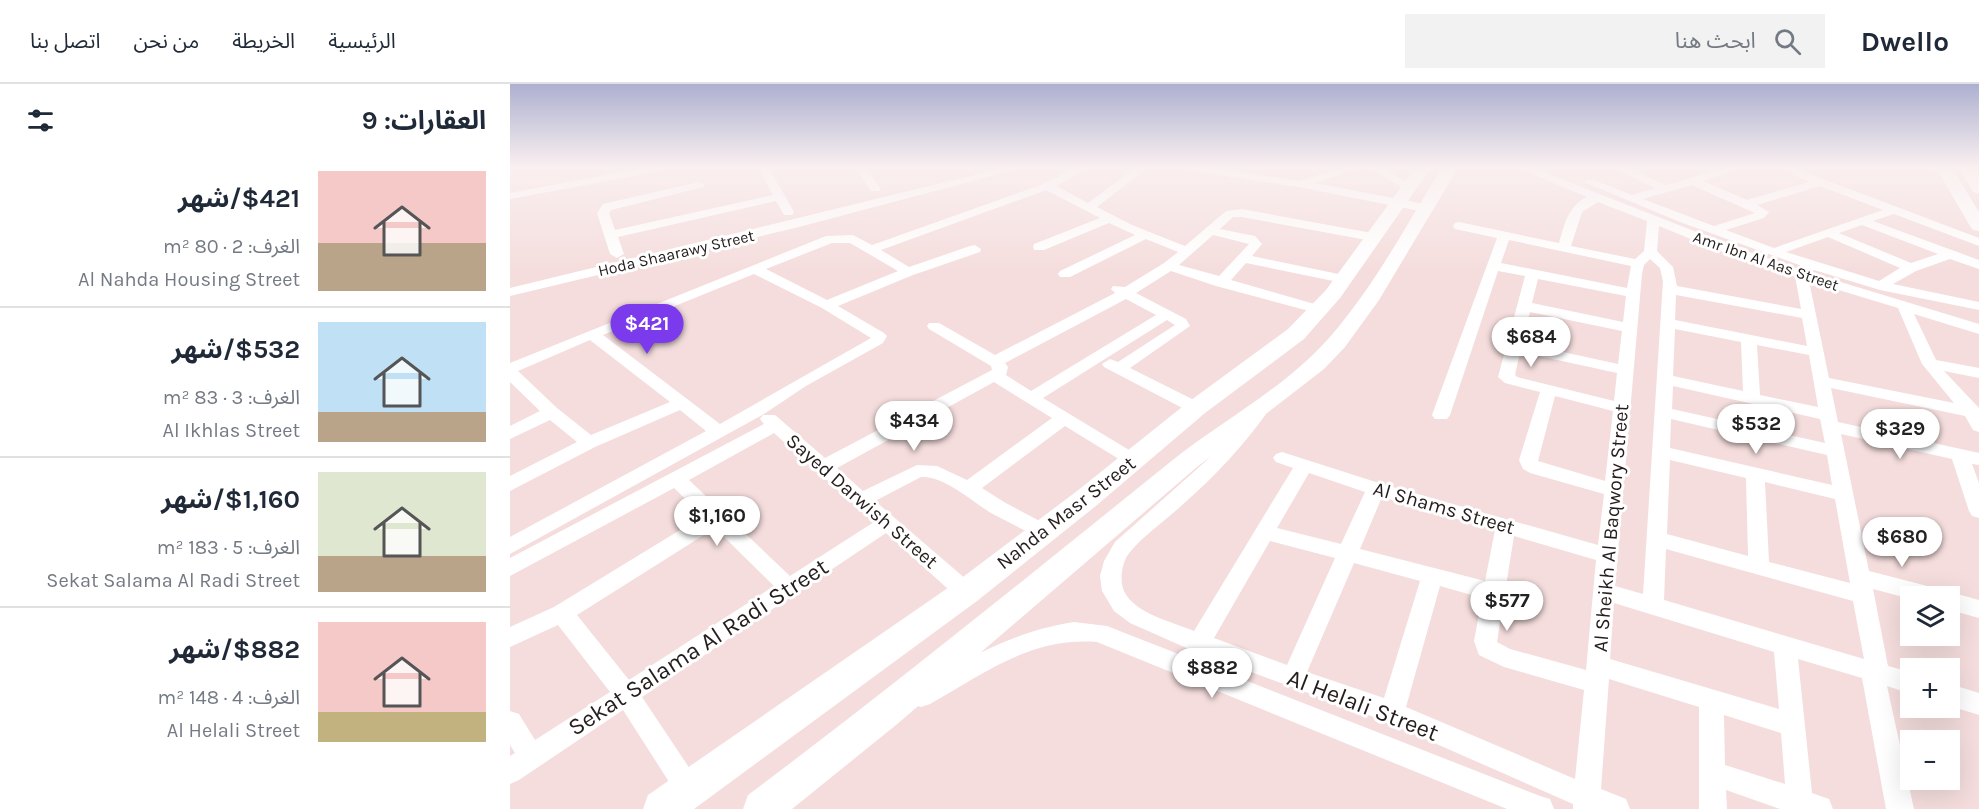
<!DOCTYPE html>
<html lang="ar">
<head>
<meta charset="utf-8">
<style>
	:root { --surface:#fff; --page:#f2f2f3; --text:#1f2937; --muted:#747a83; --line:#e0e1e3; --accent:#7c3aed }
	body { margin:0; font-family:Karla,"Noto Sans Arabic",sans-serif; background:var(--page); color:var(--text); direction:rtl; height:100vh; display:flex; flex-direction:column; font-size:22px; white-space:nowrap }
	* { box-sizing:border-box; margin:0 }
	p { font-size:20px; color:var(--muted) }
	.icon { flex:none; width:33px; height:33px; fill:none; stroke:currentColor; stroke-width:2; stroke-linecap:round; stroke-linejoin:round }
	.map { position:relative; flex:1; overflow:hidden; direction:ltr }
	.drawer { display:flex; flex-direction:column; background:var(--surface); width:510px }
	.drawer>* { flex:none }
	.buttons { position:absolute; left:1390px; top:502px; display:grid; gap:12px }
	.buttons a { display:grid; place-items:center; width:60px; height:60px; border-radius:0px; background:var(--surface); box-shadow:0 6px 24px #0002; font-size:30px }
	.price { position:absolute; translate:-50% -51px; padding:0 14px; border-radius:21px; background:#fff; color:#222; font-size:20px; line-height:39px; filter:drop-shadow(0 2px 3px #0008) }
	.price::after { content:''; position:absolute; left:50%; top:36px; width:18px; height:14px; margin-left:-9px; background:inherit; clip-path:polygon(0 0,100% 0,50% 100%) }
	.price.active { background:var(--accent); color:#fff }
	ul { padding:0; list-style:none }
	li { display:flex; align-items:center; gap:18px; height:150px; padding:0 24px }
	li+li { border-top:2px solid var(--line) }
	li span { display:grid; place-items:center; flex:none; width:168px; height:120px; border-radius:0px; color:#555 }
	li>.icon { margin-inline-start:auto }
	span .icon { width:72px; height:72px; fill:#fffc; stroke-width:1 }
	li b { font-size:26px }
	h2 { display:flex; justify-content:space-between; align-items:center; height:72px; padding:0 24px; font-size:26px }
	header { display:flex; align-items:center; gap:36px; box-sizing:border-box; height:84px; padding:0 30px; background:var(--surface); border-bottom:2px solid var(--line) }
	header strong { font-size:28px }
	nav { display:flex; gap:33px; margin-inline-start:auto; font-size:21px }
	.search { width:420px; height:54px; background:var(--page); display:flex; align-items:center; gap:15px; box-sizing:border-box; padding:0 21px; border-radius:0px; color:var(--muted); font-size:22px }
	main { display:flex; flex:1; min-height:0 }
	.map>svg:first-child { display:block }
	.lines { fill:none; stroke-linecap:round; stroke-linejoin:round }
	.street { fill:#fff; fill-rule:evenodd }
	.secondary { fill:#fff; fill-rule:evenodd }
	.labels { text-anchor:middle; dominant-baseline:central; stroke-width:6; stroke-linejoin:round; paint-order:stroke }
	.far-street-label { font-size:16px; fill:#251d1d; stroke:#fff }
	.street-label { font-size:20px; fill:#251d1d; stroke:#fff }
	.near-street-label { font-size:24px; fill:#251d1d; stroke:#fff }
</style>
</head>
<body>
<header>
<strong>Dwello</strong>
<div class="search"><svg class="icon" aria-label="search" viewBox="0 0 24 24"><circle cx="10" cy="10" r="6"/><path d="M15 15l6 6"/></svg>ابحث هنا</div>
<nav><a>الرئيسية</a><a>الخريطة</a><a>من نحن</a><a>اتصل بنا</a></nav>
</header>
<main>
<div class="map">
<svg width="1469" height="725" viewBox="0 0 1469 725">
	<rect width="100%" height="100%" fill="#f5dddd"/>
	<g class="lines">
		<path class="street" d="M 133,84 L 156,84 L 151,87 L 0,115 L 0,109 Z
			M 248,84 L 259,84 L 284,128 L 282,131 L 274,131 L 266,117 L 108,153 L 114,170 L 107,174 L 100,170 L 87,129 L 93,120 L 189,98 L 195,101 L 193,103 L 101,126 L 99,129 L 105,146 L 263,111 Z
			M 345,84 L 356,84 L 371,105 L 369,107 L 361,107 Z
			M 493,84 L 512,84 L 285,144 L 0,212 L 0,204 Z
			M 565,84 L 579,84 L 546,102 L 578,119 L 625,84 L 637,84 L 587,123 L 622,141 L 675,162 L 716,127 L 732,125 L 862,149 L 868,153 L 862,157 L 732,133 L 723,133 L 710,145 L 745,152 L 752,160 L 742,172 L 838,192 L 840,195 L 838,198 L 833,199 L 736,179 L 721,196 L 815,223 L 817,226 L 810,230 L 706,202 L 661,187 L 626,209 L 676,235 L 680,242 L 620,284 L 692,320 L 695,324 L 692,328 L 680,328 L 594,283 L 592,280 L 600,275 L 608,278 L 665,241 L 657,236 L 533,314 L 629,372 L 632,376 L 629,380 L 617,380 L 555,342 L 472,404 L 494,418 L 541,443 L 544,448 L 541,453 L 534,455 L 527,453 C 512,445 496,437 481,429 C 462,417 433,391 411,393 L 365,417 L 464,502 L 467,508 L 464,514 L 456,517 L 448,514 L 376,449 L 132,613 L 188,697 L 192,706 L 188,715 L 179,719 L 170,715 L 113,626 L 9,696 L 0,700 L 0,672 L 5,669 L 0,661 L 0,627 L 9,630 L 25,656 L 100,608 L 48,541 L 0,563 L 0,543 L 44,523 L 193,432 L 164,404 L 0,492 L 0,474 L 254,340 L 250,335 L 253,331 L 265,331 L 315,374 L 482,286 L 481,282 L 419,245 L 417,242 L 419,239 L 429,239 L 485,271 L 605,209 L 601,205 L 603,202 L 615,203 L 654,179 L 668,168 L 636,155 L 560,193 L 550,193 L 548,190 L 550,187 L 625,151 L 599,139 L 534,166 L 524,166 L 523,163 L 524,160 L 590,134 L 536,106 L 371,166 L 399,183 L 460,162 L 465,161 L 471,165 L 470,168 L 403,191 L 328,222 L 374,249 L 377,252 L 373,259 L 296,302 L 254,330 L 0,470 L 0,453 L 196,347 L 170,326 L 85,363 L 0,407 L 0,392 L 67,358 L 40,336 L 0,355 L 0,342 L 30,327 L 0,298 L 0,279 L 316,152 L 343,151 L 362,161 L 533,100 ZM 703,151 L 739,160 L 709,192 L 669,181 ZM 322,159 L 340,159 L 388,187 L 317,216 L 256,185 ZM 244,190 L 312,224 L 361,254 L 210,340 L 93,251 ZM 616,215 L 646,231 L 521,307 L 496,291 L 498,283 L 495,279 ZM 80,256 L 160,318 L 81,351 L 47,324 L 8,287 ZM 484,298 L 542,334 L 457,396 L 427,382 L 407,381 L 353,407 L 327,384 ZM 264,349 L 364,438 L 280,492 L 179,396 ZM 205,444 L 264,502 L 119,596 L 67,531 Z
			M 675,84 L 703,84 L 789,97 L 833,84 L 850,84 L 804,99 L 915,120 L 921,124 L 915,128 L 789,103 L 680,87 Z
			M 858,84 L 872,84 L 904,102 L 902,104 L 894,104 Z
			M 1008,84 L 1023,84 L 1225,163 L 1289,185 L 1292,182 L 1170,138 L 1074,98 L 1076,96 L 1084,96 L 1122,111 L 1145,104 L 1103,84 L 1117,84 L 1156,101 L 1215,84 L 1232,84 L 1193,97 L 1237,116 L 1299,98 L 1269,84 L 1284,84 L 1469,154 L 1469,162 L 1384,130 L 1363,137 L 1469,176 L 1469,185 L 1440,175 L 1406,187 L 1383,200 L 1469,218 L 1469,226 L 1370,206 L 1304,186 L 1301,189 L 1469,240 L 1469,250 L 1404,230 L 1426,276 L 1469,284 L 1469,294 L 1434,287 L 1469,324 L 1469,348 L 1463,346 L 1455,332 L 1321,304 L 1328,338 L 1469,369 L 1469,381 L 1462,380 L 1469,399 L 1469,434 L 1462,432 L 1459,427 L 1442,375 L 1331,350 L 1359,487 L 1425,504 L 1433,507 L 1434,510 L 1440,508 L 1469,516 L 1469,534 L 1440,526 L 1440,513 L 1401,513 L 1401,515 L 1363,505 L 1378,582 L 1401,588 L 1401,610 L 1377,602 L 1404,725 L 1376,725 L 1352,594 L 1288,575 L 1302,709 L 1319,715 L 1323,725 L 1270,725 L 1216,706 L 1217,725 L 1189,725 L 1189,623 L 1099,595 L 1091,705 L 1116,715 L 1120,725 L 1063,725 L 1063,720 L 872,636 L 681,566 L 620,539 L 604,527 L 592,507 L 590,492 L 594,477 L 605,458 L 697,376 L 745,320 L 757,320 L 760,324 C 735,361 704,393 671,422 C 655,437 634,451 620,468 C 612,477 609,496 614,507 C 625,530 663,538 684,547 L 783,384 L 766,378 L 763,374 L 766,370 L 772,368 L 872,400 L 1088,461 L 1094,410 L 1020,389 L 1013,385 L 1009,376 L 1030,308 L 995,299 L 988,293 L 1015,192 L 988,187 L 940,331 L 937,335 L 925,335 L 922,331 L 987,154 L 945,145 L 943,142 L 945,139 L 949,138 L 1049,159 C 1054,141 1058,122 1077,113 ZM 1182,101 L 1245,129 L 1204,142 L 1133,115 ZM 1310,102 L 1373,126 L 1264,164 L 1216,146 L 1254,134 L 1259,128 L 1247,121 ZM 1088,118 L 1137,137 L 1134,167 L 1125,175 L 1061,162 L 1072,128 ZM 1352,141 L 1428,170 L 1401,179 L 1329,149 ZM 1149,142 L 1215,169 L 1285,192 L 1291,225 L 1167,202 L 1163,183 L 1147,167 ZM 1318,153 L 1390,184 L 1369,197 L 1276,168 ZM 999,156 L 1121,182 L 1117,204 L 991,179 ZM 1140,175 L 1150,184 L 1153,197 L 1133,510 L 1105,502 L 1132,190 L 1134,181 ZM 1028,195 L 1116,212 L 1113,238 L 1022,219 ZM 1299,197 L 1388,224 L 1412,280 L 1444,319 L 1319,294 ZM 1166,211 L 1292,234 L 1297,262 L 1165,236 ZM 1020,228 L 1112,247 L 1108,280 L 1012,259 ZM 1165,245 L 1231,258 L 1233,307 L 1163,292 ZM 1247,261 L 1299,271 L 1308,323 L 1250,311 ZM 1010,268 L 1107,289 L 1104,317 L 1007,293 L 1005,291 ZM 1163,302 L 1310,335 L 1315,359 L 1162,325 ZM 1045,312 L 1103,327 L 1095,397 L 1028,377 ZM 1161,335 L 1317,371 L 1322,401 L 1160,364 ZM 1160,376 L 1236,394 L 1238,472 L 1157,450 ZM 799,389 L 855,408 L 831,460 L 767,444 ZM 1255,398 L 1325,415 L 1340,499 L 1259,478 ZM 872,413 L 985,446 L 975,497 L 850,465 ZM 1004,452 L 1086,476 L 1076,586 L 1000,565 L 987,558 ZM 760,457 L 825,474 L 777,581 L 704,554 ZM 1156,465 L 1343,517 L 1354,575 L 1154,516 ZM 844,479 L 910,497 L 874,614 L 797,588 ZM 930,502 L 972,514 L 964,557 L 969,571 L 994,583 L 1074,606 L 1065,695 L 896,623 ZM 1104,519 L 1264,568 L 1269,625 L 1100,575 ZM 1214,631 L 1271,649 L 1275,700 L 1215,681 Z
			M 1416,84 L 1433,84 L 1443,89 L 1437,92 Z
			M 564,538 L 597,542 L 1030,712 L 1040,715 L 1044,725 L 997,725 L 587,558 C 521,553 475,589 420,620 L 411,623 L 402,620 L 399,612 L 402,604 C 457,576 503,547 564,538 Z
			M 1440,600 L 1469,609 L 1469,631 L 1440,622 Z"/>
		<path class="secondary" d="M 905,84 L 921,84 L 830,214 L 794,255 L 695,329 L 587,421 L 467,517 L 184,725 L 133,725 L 138,711 L 445,499 L 567,407 L 677,319 L 778,245 L 816,206 Z
			M 932,84 L 948,84 L 869,216 L 835,263 L 814,285 L 687,383 L 386,641 L 282,725 L 233,725 L 238,711 C 381,604 520,491 659,379 C 711,337 774,305 819,254 C 864,203 896,141 932,84 Z
			M 1426,84 L 1442,84 L 1469,128 L 1469,147 L 1463,146 L 1460,142 Z
			M 1449,84 L 1465,84 L 1469,91 L 1469,110 L 1463,108 Z"/>
	</g>
	<linearGradient id="sky" x2="0" y2="1"><stop stop-color="#adb0d0"/><stop offset="0.45" stop-color="#faf0f0"/><stop offset="1" stop-color="#faf0f0" stop-opacity="0"/></linearGradient>
	<rect width="1469" height="186" fill="url(#sky)"/>
	<g class="labels">
		<g class="far-street-label">
			<text transform="translate(166 169) rotate(-13)">Hoda Shaarawy Street</text>
			<text transform="translate(1256 177) rotate(19)">Amr Ibn Al Aas Street</text>
		</g>
		<g class="street-label">
			<text transform="translate(352 417) rotate(41)">Sayed Darwish Street</text>
			<text transform="translate(934 424) rotate(16)">Al Shams Street</text>
			<text transform="translate(556 429) rotate(-38)">Nahda Masr Street</text>
			<text transform="translate(1101 444) rotate(-85)">Al Sheikh Al Baqwory Street</text>
		</g>
		<g class="near-street-label">
			<text transform="translate(188 563) rotate(-33)">Sekat Salama Al Radi Street</text>
			<text transform="translate(853 621) rotate(21)">Al Helali Street</text>
		</g>
	</g>
</svg>
<div class="buttons">
<a><svg class="icon" aria-label="layers" viewBox="0 0 24 24"><path d="M12 4l9 5-9 5-9-5zM3 14l9 5 9-5"/></svg></a>
<a>+</a>
<a>−</a>
</div>
<b class="price active" style="left:137px;top:271px">$421</b>
<b class="price" style="left:1021px;top:284px">$684</b>
<b class="price" style="left:404px;top:368px">$434</b>
<b class="price" style="left:1246px;top:371px">$532</b>
<b class="price" style="left:1390px;top:376px">$329</b>
<b class="price" style="left:207px;top:463px">$1,160</b>
<b class="price" style="left:1392px;top:484px">$680</b>
<b class="price" style="left:997px;top:548px">$577</b>
<b class="price" style="left:702px;top:615px">$882</b>
</div>
<section class="drawer">
<h2>العقارات: 9<svg class="icon" aria-label="filters" viewBox="0 0 24 24"><path d="M4 7h16M4 17h16"/><circle cx="9" cy="7" r="2"/><circle cx="15" cy="17" r="2"/></svg></h2>
<ul>
<li><span style="background:linear-gradient(#f6c9c9 60%,#b9a48a 0)"><svg class="icon" aria-label="home" viewBox="0 0 24 24"><path d="M3 11l9-7 9 7M6 9v11h12V9"/></svg></span><div><b>$421/شهر</b><p>الغرف: 2 · 80 m²</p><p>Al Nahda Housing Street</p></div></li>
<li><span style="background:linear-gradient(#bfe0f5 75%,#b9a48a 0)"><svg class="icon" aria-label="home" viewBox="0 0 24 24"><path d="M3 11l9-7 9 7M6 9v11h12V9"/></svg></span><div><b>$532/شهر</b><p>الغرف: 3 · 83 m²</p><p>Al Ikhlas Street</p></div></li>
<li><span style="background:linear-gradient(#dfe7d0 70%,#b9a48a 0)"><svg class="icon" aria-label="home" viewBox="0 0 24 24"><path d="M3 11l9-7 9 7M6 9v11h12V9"/></svg></span><div><b>$1,160/شهر</b><p>الغرف: 5 · 183 m²</p><p>Sekat Salama Al Radi Street</p></div></li>
<li><span style="background:linear-gradient(#f6c9c9 75%,#c2b280 0)"><svg class="icon" aria-label="home" viewBox="0 0 24 24"><path d="M3 11l9-7 9 7M6 9v11h12V9"/></svg></span><div><b>$882/شهر</b><p>الغرف: 4 · 148 m²</p><p>Al Helali Street</p></div></li>
</ul>
</section>
</main>
</body>
</html>
